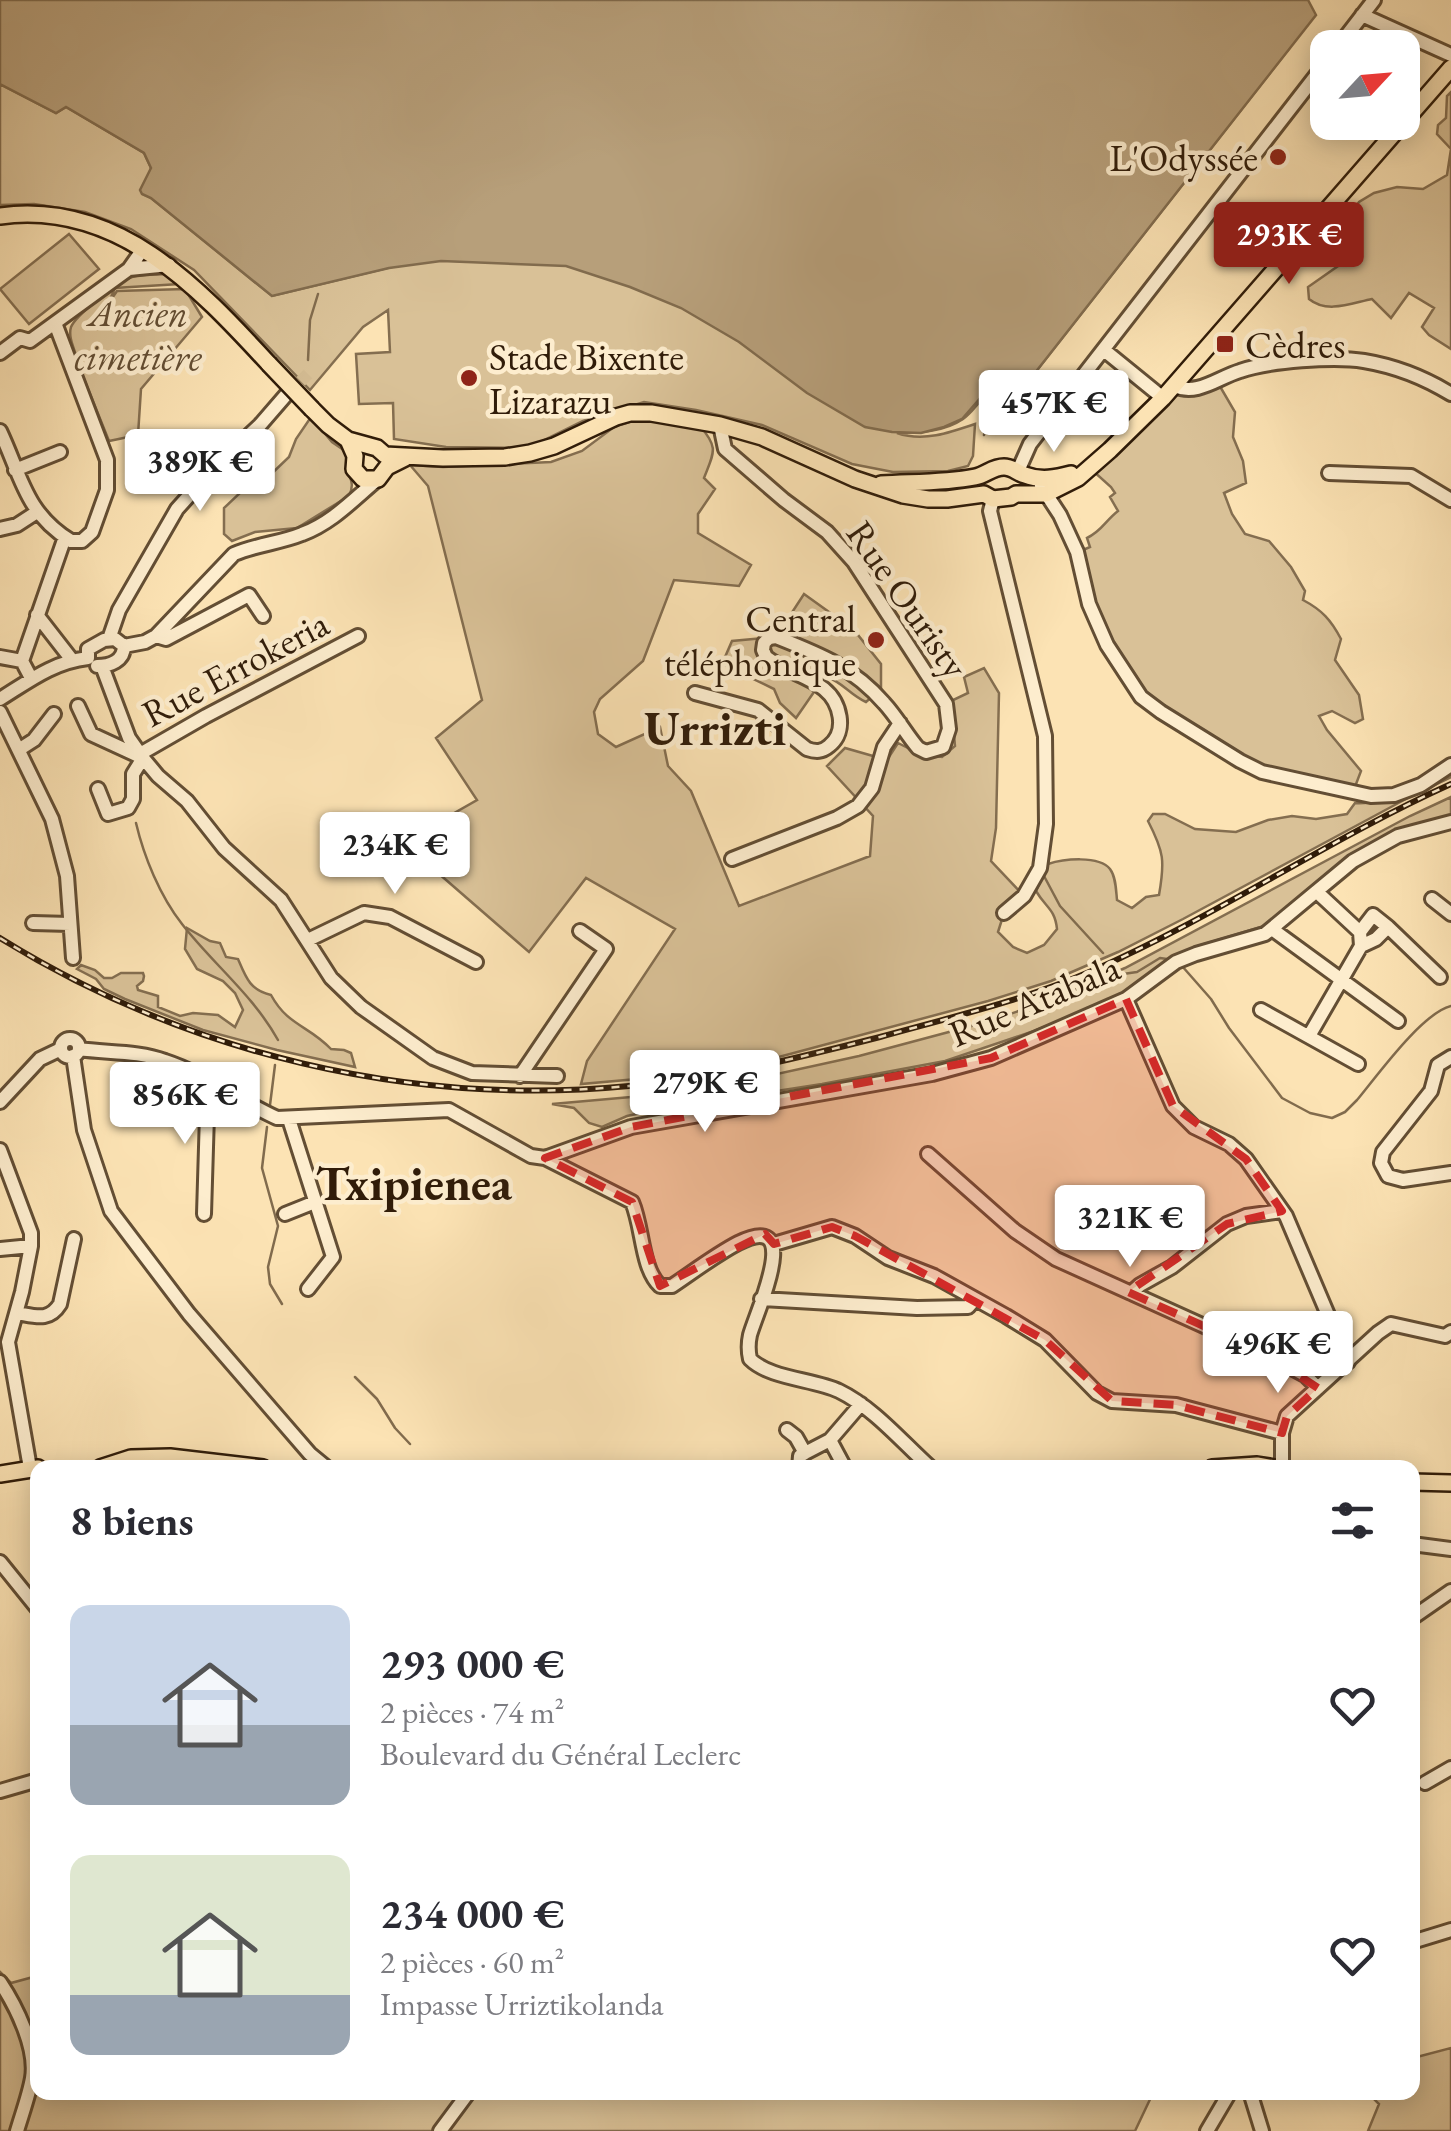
<!DOCTYPE html>
<html lang="fr">
<head>
<meta charset="utf-8">
<style>
	:root { --surface:#fff; --page:#f2f2f3; --text:#2b2b33; --muted:#7c7c81; --accent:#8f2418 }
	body { margin:0; font-family:"EB Garamond",serif; background:var(--page); color:var(--text); height:100vh; display:flex; flex-direction:column; font-size:38px; white-space:nowrap }
	* { box-sizing:border-box; margin:0 }
	p { font-size:32px; color:var(--muted) }
	.icon { flex:none; width:55px; height:55px; fill:none; stroke:currentColor; stroke-width:2; stroke-linecap:round; stroke-linejoin:round }
	.map { position:relative; flex:1; overflow:hidden }
	.drawer { position:absolute; left:30px; top:1460px; width:1390px; height:640px; display:flex; flex-direction:column; background:var(--surface); border-radius:20px; box-shadow:0 5px 25px #0003 }
	.drawer>* { flex:none }
	.needle { width:65px; rotate:64deg }
	.controls { position:absolute; left:1310px; top:30px; display:grid; gap:20px }
	.controls a { display:grid; place-items:center; width:110px; height:110px; border-radius:20px; background:var(--surface); box-shadow:0 5px 25px #0003; font-size:50px }
	.price { position:absolute; translate:-50% -85px; padding:0 22px; border-radius:10px; background:#fff; color:#222; font-size:32px; line-height:65px; filter:drop-shadow(0 2px 5px #0008) }
	.price::after { content:''; position:absolute; left:50%; top:60px; width:30px; height:22px; margin-left:-15px; background:inherit; clip-path:polygon(0 0,100% 0,50% 100%) }
	.price.current { background:var(--accent); color:#fff }
	ul { padding:0; list-style:none }
	li { display:flex; align-items:center; gap:30px; height:250px; padding:0 40px }
	li span { display:grid; place-items:center; flex:none; width:280px; height:200px; border-radius:20px; color:#555 }
	li>.icon { margin-inline-start:auto }
	span .icon { width:120px; height:120px; fill:#fffc; stroke-width:1 }
	li b { font-size:42px }
	h2 { display:flex; justify-content:space-between; align-items:center; height:120px; padding:0 40px; font-size:42px }
	.map>svg:first-child { display:block }
	.green { fill:#d9c197; stroke:#846e50; stroke-width:2.5 }
	.water { fill:#b79f7a; stroke:#816b4d; stroke-width:2.5 }
	.lines { fill:none; stroke-linecap:round; stroke-linejoin:round }
	.stream { stroke:#816b4d; stroke-width:2.5 }
	.minor-tunnel { stroke:#d3bb92; stroke-width:12; stroke-dasharray:12 6; stroke-linecap:butt }
	.minor-casing { stroke:#634e34; stroke-width:18 }
	.major-casing { stroke:#301c09; stroke-width:20 }
	.minor { stroke:#fdedce; stroke-width:12 }
	.major { stroke:#fce3b4; stroke-width:15 }
	.rail-casing { stroke:#301c09; stroke-width:6 }
	.rail { stroke:#fdedce; stroke-width:2.5; stroke-dasharray:8; stroke-linecap:butt }
	.major-bridge-casing { stroke:#301c09; stroke-width:20; stroke-linecap:butt }
	.major-bridge { stroke:#fce3b4; stroke-width:15 }
	.marked { fill:#d62828; fill-opacity:0.2; stroke:#d62828; stroke-width:8; stroke-dasharray:20 12; stroke-linejoin:round }
	.poi-dot { fill:#8f2418; stroke:#fdedce; stroke-width:4 }
	.labels { text-anchor:middle; dominant-baseline:central; stroke-width:9; stroke-linejoin:round; paint-order:stroke }
	.poi-label { font-size:38px; fill:#301c09; stroke:#fdedce; text-anchor:end }
	.park-label { font-size:38px; font-style:italic; fill:#634e34; stroke:#fdedce }
	.street-label { font-size:38px; fill:#301c09; stroke:#fdedce }
	.district-label { font-size:48px; font-weight:bold; fill:#301c09; stroke:#fdedce }
</style>
</head>
<body>
<div class="map">
<svg width="1451" height="2131" viewBox="0 0 1451 2131">
	<rect width="100%" height="100%" fill="#fce3b4"/>
	<filter id="stains"><feTurbulence type="fractalNoise" baseFrequency=".002" numOctaves="4"/><feColorMatrix values="0 0 0 0 .2 0 0 0 0 .09 0 0 0 0 .02 0 0 0 .5 -.17"/></filter>
	<radialGradient id="worn" r=".72"><stop offset=".6" stop-color="#630" stop-opacity="0"/><stop offset="1" stop-color="#630" stop-opacity=".3"/></radialGradient>
	<path class="green" d="M 1288,50 L 1009,406 L 994,393 C 977,399 977,409 963,419 C 944,432 919,433 897,433 C 923,442 949,433 975,424 L 973,456 L 968,466 L 948,471 L 893,472 L 852,464 L 762,425 L 696,410 L 644,402 L 583,421 L 528,448 L 446,447 L 394,439 L 393,403 L 359,404 L 356,354 L 390,352 L 388,310 L 363,327 L 310,390 L 194,270 L 131,229 L 85,212 L 34,204 L 0,205 L 0,84 L 56,113 L 66,107 L 144,153 L 151,168 L 143,194 L 151,198 L 272,296 Z
		M 1451,92 L 1451,349 L 1429,335 L 1422,327 L 1434,308 L 1409,293 L 1391,318 L 1372,299 C 1352,303 1327,314 1309,299 L 1308,287 L 1338,266 L 1345,255 L 1345,224 L 1359,202 L 1374,193 L 1397,187 L 1423,189 L 1447,175 L 1451,149 L 1437,134 L 1438,125 L 1446,118 L 1447,96 Z
		M 69,234 L 99,269 L 29,324 L 0,289 Z
		M 164,274 L 180,284 L 115,288 L 108,304 L 117,291 L 185,289 L 202,317 L 141,389 L 138,435 L 109,441 L 78,364 L 81,357 L 77,358 C 74,348 68,337 71,327 C 76,315 119,281 132,277 C 142,274 154,275 164,274 Z
		M 1218,383 L 1235,412 L 1233,437 L 1243,461 L 1246,483 L 1224,493 L 1232,514 L 1245,534 L 1269,541 L 1291,567 L 1305,591 L 1303,600 C 1322,610 1331,620 1341,639 L 1335,660 L 1359,695 L 1363,719 L 1355,723 L 1332,711 L 1319,716 L 1327,730 L 1361,771 L 1353,792 L 1262,772 L 1161,713 L 1107,645 L 1080,562 L 1083,550 L 1090,547 L 1087,538 C 1102,531 1105,521 1118,511 L 1110,497 L 1115,493 L 1111,487 L 1092,470 L 1178,392 Z
		M 311,417 L 332,442 L 348,453 C 348,457 346,461 347,465 C 348,478 356,481 349,496 L 297,528 L 255,532 L 232,541 L 224,534 L 224,508 L 259,475 L 265,480 L 289,457 L 296,439 Z
		M 641,418 L 700,426 C 719,448 714,452 704,478 L 715,489 L 698,514 L 698,533 L 751,565 L 739,586 L 674,580 L 643,661 L 600,699 L 594,712 L 598,734 L 616,747 L 660,727 L 668,766 L 691,791 L 739,906 L 870,856 L 873,816 L 827,766 L 845,748 L 887,760 L 898,743 L 920,754 L 942,757 L 955,746 L 951,701 L 968,693 L 964,677 L 984,668 L 999,693 L 996,828 L 991,861 L 1024,896 L 1004,913 L 998,932 L 1013,947 L 1027,953 L 1044,945 L 1057,929 C 1055,909 1046,908 1036,891 L 1048,864 C 1063,859 1099,855 1110,869 C 1116,877 1116,890 1117,900 L 1132,908 L 1146,897 L 1159,895 C 1165,861 1164,852 1148,821 L 1153,814 L 1165,814 L 1195,829 L 1236,832 L 1268,820 L 1292,816 L 1316,819 L 1347,814 L 1355,803 C 1390,805 1423,784 1451,765 L 1451,777 L 1404,800 L 1183,919 L 1118,952 L 1051,981 L 988,1001 L 775,1058 L 682,1075 L 581,1084 L 587,1061 L 675,929 L 586,878 L 529,952 L 407,846 L 435,824 L 477,800 L 436,738 L 482,700 L 428,486 L 410,465 L 443,467 L 551,462 L 582,451 L 614,427 Z
		M 804,594 L 854,630 L 881,664 L 881,689 L 866,702 C 849,694 844,683 825,676 L 796,718 L 780,703 L 774,689 L 722,664 L 732,641 L 776,637 Z
		M 1451,797 L 1451,816 L 1406,828 L 1264,926 L 1198,946 L 1176,956 L 1140,984 L 1114,999 L 1034,1031 L 945,1061 L 822,1084 L 655,1110 L 627,1116 L 602,1127 L 589,1123 L 574,1108 L 552,1104 L 665,1094 L 727,1085 L 859,1056 L 990,1021 L 1056,998 L 1125,968 L 1410,816 Z
		M 187,928 L 210,941 L 220,943 L 226,957 L 238,959 C 246,978 250,990 271,995 C 288,1026 308,1025 331,1049 L 344,1050 L 351,1053 L 355,1067 L 277,1050 L 203,1030 L 125,999 L 104,989 L 96,979 L 77,969 L 81,965 L 95,970 L 104,978 L 112,978 L 121,973 L 143,973 L 144,976 L 143,981 L 137,986 L 138,990 L 158,996 L 158,1007 L 180,1016 L 193,1013 L 218,1015 L 235,1027 L 243,1010 L 235,993 L 223,981 L 197,969 L 185,949 Z
		M 0,1972 L 11,1983 L 37,1976 L 38,2092 L 1153,2093 L 1135,2131 L 0,2131 Z
		M 1451,2048 L 1451,2131 L 1368,2131 L 1379,2104 L 1368,2093 L 1412,2092 L 1413,2058 Z"/>
	<path class="water" d="M 0,0 L 1308,0 L 1316,15 L 1009,406 L 994,393 L 983,395 L 962,419 L 944,427 L 921,433 L 892,432 L 865,427 L 807,393 L 739,342 L 681,308 L 630,287 L 566,266 L 441,261 L 389,268 L 272,296 L 151,198 L 142,194 L 140,190 L 151,168 L 144,153 L 66,107 L 56,113 L 0,84 Z"/>
	<g class="lines">
		<path class="stream" d="M 308,360 L 310,320 L 318,294
			M 984,435 L 993,392
			M 136,823 C 144,857 160,896 182,924 C 213,964 253,995 278,1040
			M 1044,876 L 1060,906 L 1103,953
			M 1182,966 L 1211,999 L 1229,1028 L 1282,1098 L 1310,1113 L 1332,1118 L 1345,1112 L 1357,1100 C 1377,1076 1422,1013 1451,1006
			M 1123,974 L 1137,972 L 1160,958 L 1167,959
			M 270,1105 L 275,1065
			M 267,1127 L 262,1168 L 278,1226 L 268,1267 L 270,1284 L 282,1304
			M 355,1377 L 377,1399 L 395,1428 L 410,1444"/>
		<path class="minor-tunnel" d="M 288,394 L 308,374"/>
		<defs>
			<path id="minor" d="M 1362,15 L 1451,55
				M 1337,48 L 1374,0
				M 129,269 L 169,265
				M 1104,350 L 1163,398
				M 0,353 L 20,338 L 30,341 L 129,269 L 143,249
				M 1174,386 C 1198,396 1217,378 1240,371 C 1269,361 1334,356 1364,361 C 1394,366 1425,378 1451,394
				M 0,431 C 21,475 25,513 71,541 L 82,541 L 92,532 L 107,490 L 107,460 L 55,323
				M 15,470 L 60,452
				M 1018,471 L 1030,444 L 1328,60
				M 1329,473 L 1411,476 L 1451,500
				M 1041,486 L 1060,515 L 1077,552 L 1089,604 L 1107,645 L 1141,697 L 1161,712 L 1240,761 L 1262,772 L 1371,796 L 1394,795 L 1421,785 L 1451,765
				M 993,499 L 990,511 L 1045,736 L 1046,824 L 1040,868 L 1024,896 L 1004,913
				M 0,529 L 17,525 L 37,512
				M 37,615 L 72,660
				M 156,636 L 166,639 L 249,595 L 263,616
				M 109,639 L 119,610 L 177,509 L 213,469 L 260,425 L 286,395
				M 0,657 L 22,661
				M 88,658 L 88,649 L 104,640 L 115,639 L 124,646 L 145,642 L 156,636 L 234,554 C 258,544 280,543 302,534 C 332,523 354,499 378,479
				M 97,666 C 110,666 124,661 124,646
				M 102,666 L 129,738 L 143,758 L 158,776 L 187,801 L 224,848 L 281,900 L 331,978 L 361,1007 L 433,1058 L 472,1073 L 557,1076
				M 31,678 L 22,661 L 65,537
				M 695,693 L 758,710 L 807,749 C 816,752 822,752 829,746 C 848,731 840,702 824,689 C 807,675 784,671 766,657 L 763,650 L 764,643 L 769,638 L 776,637 C 819,654 853,667 884,703 C 897,717 906,734 918,748 L 926,752 L 943,747 L 949,729 L 946,704 L 854,562 L 827,532 L 784,500 L 725,449 L 720,425
				M 0,699 C 29,681 53,662 88,658
				M 78,706 L 91,734 L 143,758 L 133,774 L 133,799 L 128,808 L 108,814 L 98,789
				M 0,712 L 52,819 L 67,876 L 73,958
				M 20,749 L 34,740 L 54,714
				M 140,754 L 206,716 L 358,636
				M 732,859 L 837,818 L 858,806 L 872,788 L 884,747 L 900,723
				M 1317,892 L 1360,932 L 1361,946 L 1376,939 L 1388,927 L 1440,977
				M 1432,899 L 1451,914
				M 33,923 L 70,924
				M 1272,929 L 1398,1021
				M 1360,932 L 1373,915 L 1388,927
				M 308,940 L 364,913 L 390,917 L 476,962
				M 1126,999 L 1173,1106 L 1194,1127 L 1229,1144 L 1246,1159 L 1286,1216 L 1348,1362
				M 1261,1010 L 1358,1064
				M 1309,1036 L 1361,946
				M61 1048a9 9 0 1 1 18 0a9 9 0 1 1-18 0Z
				M 79,1049 C 107,1053 139,1051 165,1061 C 205,1074 239,1101 277,1118 L 449,1110 L 531,1156 L 545,1158 L 632,1202 C 643,1227 641,1268 660,1286 L 672,1286 C 693,1272 715,1255 738,1243 C 805,1209 757,1310 750,1335 C 748,1344 748,1350 750,1359 C 770,1379 814,1379 839,1391 C 874,1408 902,1442 931,1468
				M 73,1056 L 84,1130 L 111,1211 L 189,1314 L 310,1454 L 327,1468
				M 1451,1057 L 1438,1065 L 1431,1091 L 1383,1152 L 1381,1163 L 1388,1176 L 1403,1180 L 1451,1173
				M 520,1076 L 606,949 L 580,931
				M 0,1102 L 40,1059 L 61,1049
				M 289,1119 L 333,1257 L 308,1289
				M 0,1150 L 31,1233 L 31,1246 L 22,1292 L 8,1342 L 30,1468
				M 928,1154 L 1015,1231 L 1056,1259 L 1266,1354 L 1305,1375 L 1318,1388
				M 545,1158 L 631,1127 L 932,1074 L 991,1058 L 1126,999 L 1176,962 L 1196,954 L 1265,934 L 1353,861 L 1398,836 L 1451,822
				M 204,1214 L 208,1081
				M 285,1214 L 315,1202
				M 774,1244 L 832,1227 L 855,1236 L 888,1258 L 934,1276 L 1006,1316 L 1045,1340 L 1097,1393 L 1112,1401 L 1176,1405 L 1282,1433
				M 0,1249 L 31,1246
				M 1131,1293 L 1140,1285 L 1172,1267 L 1227,1224 L 1246,1216 L 1282,1211
				M 761,1299 L 917,1308 L 968,1307 L 975,1299
				M 17,1313 C 35,1316 49,1322 60,1304 L 74,1239
				M 787,1430 L 796,1437 L 805,1453 L 800,1456 L 799,1468
				M 830,1440 L 861,1404
				M 805,1453 L 830,1440 L 845,1468
				M 1282,1468 L 1282,1433 L 1287,1416 L 1378,1333 L 1391,1324 L 1445,1336 L 1451,1332
				M 1412,1544 L 1451,1549
				M 0,1562 L 38,1609
				M 1412,1618 L 1451,1591
				M 1425,1783 L 1451,1768
				M 0,1791 L 38,1780
				M 1412,1942 L 1451,1930
				M 0,1982 C 16,2006 37,2048 32,2078 C 29,2095 22,2114 17,2131
				M 1250,2092 L 1262,2131
				M 440,2131 L 469,2092
				M 1207,2131 L 1230,2092"/>
			<path id="major" d="M 0,216 C 117,200 197,286 269,364
				M 312,409 L 328,425 L 348,440 L 377,448 L 385,455 L 443,458 L 505,457 L 530,453 L 554,446 L 616,417 L 630,413 L 651,413 L 720,425 L 762,437 L 855,479 L 903,495 L 928,499 L 947,499 L 984,494
				M 348,440 L 355,456 L 354,469 L 363,479 L 378,479 L 387,467 L 405,458
				M 881,484 C 913,482 944,483 975,477 C 986,475 992,467 1004,467 C 1013,467 1017,473 1025,475 C 1041,481 1056,478 1071,474
				M 984,494 L 993,499 L 1011,497 L 1016,494 L 1046,494 L 1078,478 L 1110,450 L 1163,398 L 1451,68
				M 100,1468 L 131,1458 L 170,1457 L 263,1468
				M 1212,1468 L 1257,1465 L 1275,1468
				M 0,1474 L 38,1468
				M 1412,1482 L 1451,1483"/>
		</defs>
		<use href="#minor" class="minor-casing"/>
		<use href="#major" class="major-casing"/>
		<use href="#minor" class="minor"/>
		<use href="#major" class="major"/>
		<defs>
			<path id="rail" d="M 0,938 C 187,1054 410,1107 629,1086 C 714,1079 798,1058 880,1037 C 952,1017 1025,1000 1094,970 C 1217,916 1329,839 1451,784"/>
		</defs>
		<use href="#rail" class="rail-casing"/>
		<use href="#rail" class="rail"/>
		<defs>
			<path id="major-bridge" d="M 269,364 L 312,409"/>
		</defs>
		<use href="#major-bridge" class="major-bridge-casing"/>
		<use href="#major-bridge" class="major-bridge"/>
	</g>
	<path class="marked" d="M 1126,999 L 1173,1106 L 1246,1159 L 1282,1211 L 1227,1224 L 1128,1292 L 1266,1354 L 1318,1388 L 1287,1416 L 1282,1433 L 1176,1405 L 1112,1401 L 1045,1340 L 855,1236 L 832,1227 L 774,1244 L 765,1234 L 660,1286 L 632,1202 L 545,1158 L 631,1127 L 991,1058 Z"/>
	<g class="poi-dot">
		<circle cx="1278" cy="157" r="10"/>
		<rect x="1215" y="334" width="20" height="20" rx="5"/>
		<circle cx="469" cy="378" r="10"/>
		<circle cx="876" cy="640" r="10"/>
	</g>
	<g class="labels">
		<g class="poi-label">
			<text x="1258" y="157">L'Odyssée</text>
			<text x="1245" y="344" text-anchor="start">Cèdres</text>
			<text x="489" y="356" text-anchor="start">Stade Bixente<tspan x="489" dy="44">Lizarazu</tspan></text>
			<text x="856" y="618">Central<tspan x="856" dy="44">téléphonique</tspan></text>
		</g>
		<g class="park-label">
			<text x="138" y="312">Ancien<tspan x="138" dy="44">cimetière</tspan></text>
		</g>
		<g class="street-label">
			<text transform="translate(908 599) rotate(55)">Rue Ouristy</text>
			<text transform="translate(235 668) rotate(-28)">Rue Errokeria</text>
			<text transform="translate(1034 1000) rotate(-23)">Rue Atabala</text>
		</g>
		<g class="district-label">
			<text x="715" y="728">Urrizti</text>
			<text x="414" y="1183">Txipienea</text>
		</g>
	</g>
	<rect width="100%" height="100%" filter="url(#stains)"/>
	<rect width="100%" height="100%" fill="url(#worn)"/>
</svg>
<div class="controls">
<a><svg class="needle" viewBox="-14 -14 28 28"><path d="M0-13l5 13h-10z" fill="#e53935"/><path d="M0 13l5-13h-10z" fill="#7c7c81"/></svg></a>
</div>
<b class="price current" style="left:1289px;top:287px">293K €</b>
<b class="price" style="left:1054px;top:455px">457K €</b>
<b class="price" style="left:200px;top:514px">389K €</b>
<b class="price" style="left:395px;top:897px">234K €</b>
<b class="price" style="left:705px;top:1135px">279K €</b>
<b class="price" style="left:185px;top:1147px">856K €</b>
<b class="price" style="left:1130px;top:1270px">321K €</b>
<b class="price" style="left:1278px;top:1396px">496K €</b>
<section class="drawer">
<h2>8 biens<svg class="icon" aria-label="filters" viewBox="0 0 24 24"><path d="M4 7h16M4 17h16"/><circle cx="9" cy="7" r="2"/><circle cx="15" cy="17" r="2"/></svg></h2>
<ul>
<li><span style="background:linear-gradient(#c9d6e8 60%,#9aa5b1 0)"><svg class="icon" aria-label="home" viewBox="0 0 24 24"><path d="M3 11l9-7 9 7M6 9v11h12V9"/></svg></span><div><b>293 000 €</b><p>2 pièces · 74 m²</p><p>Boulevard du Général Leclerc</p></div><svg class="icon" aria-label="heart" viewBox="0 0 24 24"><path d="M12 20l-8-8c-3-5 5-10 8-4 3-6 11-1 8 4z"/></svg></li>
<li><span style="background:linear-gradient(#dfe7d0 70%,#9aa5b1 0)"><svg class="icon" aria-label="home" viewBox="0 0 24 24"><path d="M3 11l9-7 9 7M6 9v11h12V9"/></svg></span><div><b>234 000 €</b><p>2 pièces · 60 m²</p><p>Impasse Urriztikolanda</p></div><svg class="icon" aria-label="heart" viewBox="0 0 24 24"><path d="M12 20l-8-8c-3-5 5-10 8-4 3-6 11-1 8 4z"/></svg></li>
</ul>
</section>
</div>
</body>
</html>
